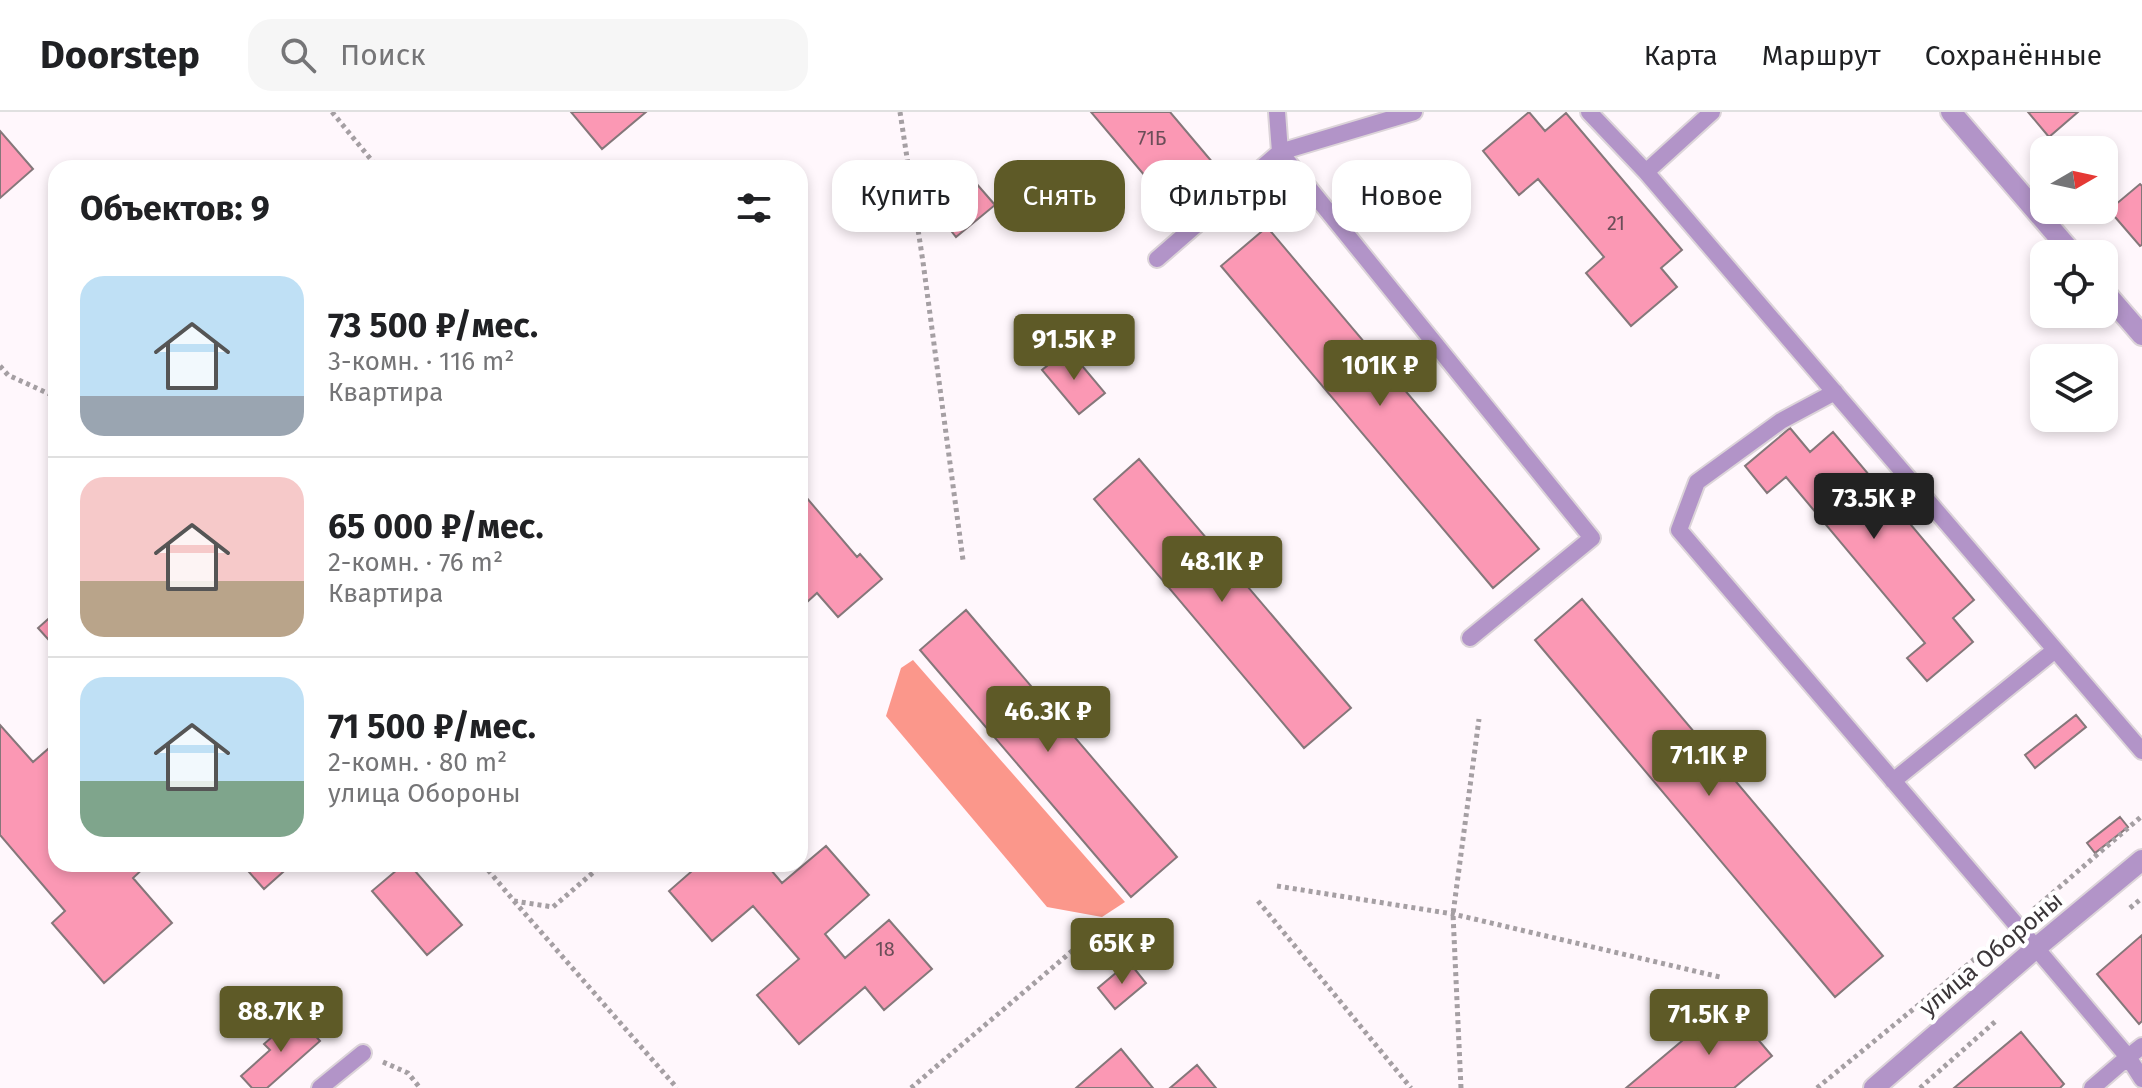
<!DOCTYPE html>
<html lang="ru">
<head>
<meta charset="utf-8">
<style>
	:root { --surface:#fff; --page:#f6f6f6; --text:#202124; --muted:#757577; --line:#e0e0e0; --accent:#5e5a27 }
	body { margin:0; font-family:"Fira Sans",sans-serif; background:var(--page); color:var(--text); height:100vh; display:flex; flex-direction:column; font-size:30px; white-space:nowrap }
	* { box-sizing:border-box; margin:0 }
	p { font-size:26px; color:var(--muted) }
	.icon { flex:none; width:44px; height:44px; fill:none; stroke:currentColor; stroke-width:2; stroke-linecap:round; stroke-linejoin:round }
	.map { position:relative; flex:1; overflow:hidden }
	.details { position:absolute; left:48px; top:48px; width:760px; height:712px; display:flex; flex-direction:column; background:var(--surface); border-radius:24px; box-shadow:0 4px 12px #0003 }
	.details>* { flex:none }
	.hud { position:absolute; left:832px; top:48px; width:760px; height:72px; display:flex; gap:16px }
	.needle { width:52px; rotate:81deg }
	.controls { position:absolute; left:2030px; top:24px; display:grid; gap:16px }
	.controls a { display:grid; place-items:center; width:88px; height:88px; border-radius:16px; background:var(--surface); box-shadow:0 4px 12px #0003; font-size:40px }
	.price { position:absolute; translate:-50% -68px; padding:0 18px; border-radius:8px; background:var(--accent); color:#fff; font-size:26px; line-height:52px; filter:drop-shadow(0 2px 4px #0008) }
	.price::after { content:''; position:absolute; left:50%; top:48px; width:24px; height:18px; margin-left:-12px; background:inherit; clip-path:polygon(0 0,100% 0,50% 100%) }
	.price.active { background:#222; color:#fff }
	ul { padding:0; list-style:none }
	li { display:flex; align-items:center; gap:24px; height:200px; padding:0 32px }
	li+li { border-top:2px solid var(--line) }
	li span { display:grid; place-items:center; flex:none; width:224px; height:160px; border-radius:24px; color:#555 }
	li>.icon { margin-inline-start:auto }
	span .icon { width:96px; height:96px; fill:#fffc; stroke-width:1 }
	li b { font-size:34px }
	h2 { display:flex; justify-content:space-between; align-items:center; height:96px; padding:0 32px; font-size:34px }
	.chip { padding:0 28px; border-radius:24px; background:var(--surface); box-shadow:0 4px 12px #0003; font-size:28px; line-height:72px }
	.chip.active { background:var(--accent); color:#fff }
	header { display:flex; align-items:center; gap:48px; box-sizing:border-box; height:112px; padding:0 40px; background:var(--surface); border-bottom:2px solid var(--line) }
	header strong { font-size:38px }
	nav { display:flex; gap:44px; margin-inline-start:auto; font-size:28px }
	.search { width:560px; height:72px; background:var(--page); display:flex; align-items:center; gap:20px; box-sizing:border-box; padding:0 28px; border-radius:24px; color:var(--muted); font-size:30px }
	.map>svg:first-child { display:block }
	.forest { fill:#fb978b }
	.building { fill:#fb98b4; stroke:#85777a; stroke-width:2 }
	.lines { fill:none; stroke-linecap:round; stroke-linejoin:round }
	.service-casing { stroke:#dcd4d9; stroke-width:20 }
	.tertiary-casing { stroke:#dcd4d9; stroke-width:24 }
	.path { stroke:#a59fa3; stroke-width:5; stroke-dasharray:4 4; stroke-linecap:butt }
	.service { stroke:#b294c8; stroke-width:16 }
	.tertiary { stroke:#b294c8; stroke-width:20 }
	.labels { text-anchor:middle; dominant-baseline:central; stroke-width:8; stroke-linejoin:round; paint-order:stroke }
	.number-label { font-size:20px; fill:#6b4e58 }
	.street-label { font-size:24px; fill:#3b3639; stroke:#fff }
</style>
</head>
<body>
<header>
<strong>Doorstep</strong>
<div class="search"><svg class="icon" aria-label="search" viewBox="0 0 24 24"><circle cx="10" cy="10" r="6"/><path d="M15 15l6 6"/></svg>Поиск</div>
<nav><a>Карта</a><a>Маршрут</a><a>Сохранённые</a></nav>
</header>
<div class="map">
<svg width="2142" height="976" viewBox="0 0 2142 976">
	<rect width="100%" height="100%" fill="#fff7fc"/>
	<path class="forest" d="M 913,548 L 1125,790 L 1102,805 L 1047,795 L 886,604 L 901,556 Z"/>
	<path class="building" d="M 571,0 L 646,0 L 602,37 Z
		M 1091,0 L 1170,0 L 1213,51 L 1167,90 Z
		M 1529,0 L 1545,19 L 1566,1 L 1682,138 L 1661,156 L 1677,175 L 1631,214 L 1586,161 L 1604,145 L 1538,67 L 1519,83 L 1483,39 Z
		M 2028,0 L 2078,0 L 2049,25 Z
		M 0,19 L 33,57 L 0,86 Z
		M 975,70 L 995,93 L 956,125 L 938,102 Z
		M 2140,72 L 2142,74 L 2142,133 L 2140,134 L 2109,98 Z
		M 1267,115 L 1539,437 L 1493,476 L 1221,154 Z
		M 1068,237 L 1105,281 L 1079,302 L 1042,258 Z
		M 1790,316 L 1810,340 L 1833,320 L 1974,488 L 1953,506 L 1973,530 L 1927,569 L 1907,546 L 1925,531 L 1786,365 L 1767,381 L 1745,354 Z
		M 1139,347 L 1351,596 L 1304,636 L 1094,387 Z
		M 800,378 L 857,445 L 860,442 L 882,467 L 838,505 L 817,481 L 806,491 L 800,483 Z
		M 1582,487 L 1883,844 L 1835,885 L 1535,528 Z
		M 966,498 L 1177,745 L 1131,785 L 920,538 Z
		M 56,500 L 56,536 L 38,516 Z
		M 2076,603 L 2086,615 L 2035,656 L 2025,643 Z
		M 0,613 L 33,650 L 56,630 L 56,752 L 148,752 L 133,766 L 172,811 L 104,871 L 52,811 L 65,799 L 0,723 Z
		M 2120,705 L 2128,715 L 2095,741 L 2087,731 Z
		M 826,734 L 869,783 L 825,822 L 845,846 L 889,808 L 932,857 L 884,898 L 865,875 L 799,932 L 757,883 L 799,847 L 753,794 L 712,829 L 669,779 L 700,752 L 766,752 L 782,771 Z
		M 242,752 L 292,752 L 264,777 Z
		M 404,752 L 409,752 L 462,813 L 427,843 L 372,779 Z
		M 2142,823 L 2142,909 L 2139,912 L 2097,862 Z
		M 1129,850 L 1146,871 L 1115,897 L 1098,876 Z
		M 1727,891 L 1772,944 L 1734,976 L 1626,976 Z
		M 297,903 L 320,929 L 267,976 L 252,976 L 241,964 L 270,938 L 264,932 Z
		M 2021,920 L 2064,972 L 2060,976 L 1954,976 Z
		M 1121,937 L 1153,976 L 1076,976 Z
		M 1197,953 L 1216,976 L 1170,976 Z"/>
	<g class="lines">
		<defs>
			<path id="service" d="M 1414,0 L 1280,40 L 1592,426 L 1470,526
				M 1589,0 L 1646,60
				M 1712,0 L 1646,60 L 2142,639
				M 1157,147 L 1280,40 L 1277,0
				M 1835,280 L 1781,309 L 1697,370 L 1679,418 L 2037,837
				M 1893,669 L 2055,538
				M 2036,836 L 2128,945 L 2142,934
				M 320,976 L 363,941
				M 2092,976 L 2128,945 L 2142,967"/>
			<path id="tertiary" d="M 1951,0 L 2073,142
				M 2104,179 L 2142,223
				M 1874,976 L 2036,836 L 2142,748"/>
		</defs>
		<use href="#service" class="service-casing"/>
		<use href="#tertiary" class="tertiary-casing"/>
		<path class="path" d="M 332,0 L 378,56
			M 900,0 L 923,150 L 963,448
			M 0,254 L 8,263 L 56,285
			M 483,752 L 514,789 L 553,795 L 603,752
			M 1277,774 L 1453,802 L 1720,865
			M 514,789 L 677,976
			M 1258,789 L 1411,976
			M 2130,796 L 2142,786
			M 2034,797 L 2142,704
			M 383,950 L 408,961 L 420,976
			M 911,976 L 1092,822
			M 1461,976 L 1453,802 L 1479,607
			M 1817,976 L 1999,827
			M 1920,976 L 1997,908"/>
		<use href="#service" class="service"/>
		<use href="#tertiary" class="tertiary"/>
	</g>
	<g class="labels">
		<g class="number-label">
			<text x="1152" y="26">71Б</text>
			<text x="1616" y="111">21</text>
			<text x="885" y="837">18</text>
		</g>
		<g class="street-label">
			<text transform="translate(1991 842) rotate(-40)">улица Обороны</text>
		</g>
	</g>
</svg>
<div class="controls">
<a><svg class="needle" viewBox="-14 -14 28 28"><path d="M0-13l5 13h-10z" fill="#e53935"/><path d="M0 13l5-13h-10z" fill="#757577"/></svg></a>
<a><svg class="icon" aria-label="locate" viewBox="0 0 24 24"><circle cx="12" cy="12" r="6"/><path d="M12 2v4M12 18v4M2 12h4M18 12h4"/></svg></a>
<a><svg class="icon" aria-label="layers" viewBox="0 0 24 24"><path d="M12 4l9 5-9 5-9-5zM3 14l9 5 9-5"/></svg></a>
</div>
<b class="price" style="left:1074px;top:270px">91.5K ₽</b>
<b class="price" style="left:1380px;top:296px">101K ₽</b>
<b class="price active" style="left:1874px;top:429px">73.5K ₽</b>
<b class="price" style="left:1222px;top:492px">48.1K ₽</b>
<b class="price" style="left:1048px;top:642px">46.3K ₽</b>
<b class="price" style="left:1709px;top:686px">71.1K ₽</b>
<b class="price" style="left:1122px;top:874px">65K ₽</b>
<b class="price" style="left:281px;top:942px">88.7K ₽</b>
<b class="price" style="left:1709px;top:945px">71.5K ₽</b>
<div class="hud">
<a class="chip">Купить</a>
<a class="chip active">Снять</a>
<a class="chip">Фильтры</a>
<a class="chip">Новое</a>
</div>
<section class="details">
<h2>Объектов: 9<svg class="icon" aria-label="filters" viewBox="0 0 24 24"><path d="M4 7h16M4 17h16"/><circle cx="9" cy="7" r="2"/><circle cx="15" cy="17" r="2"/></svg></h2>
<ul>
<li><span style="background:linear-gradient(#bfe0f5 75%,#9aa5b1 0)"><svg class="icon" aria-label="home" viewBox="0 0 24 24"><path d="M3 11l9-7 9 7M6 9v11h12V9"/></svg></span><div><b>73 500 ₽/мес.</b><p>3-комн. · 116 m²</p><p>Квартира</p></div></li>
<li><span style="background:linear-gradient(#f6c9c9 65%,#b9a48a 0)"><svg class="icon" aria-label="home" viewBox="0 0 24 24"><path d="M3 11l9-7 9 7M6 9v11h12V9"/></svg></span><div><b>65 000 ₽/мес.</b><p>2-комн. · 76 m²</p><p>Квартира</p></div></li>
<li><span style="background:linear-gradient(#bfe0f5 65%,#7fa58c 0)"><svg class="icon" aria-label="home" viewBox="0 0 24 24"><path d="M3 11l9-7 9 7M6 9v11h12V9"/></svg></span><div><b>71 500 ₽/мес.</b><p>2-комн. · 80 m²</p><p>улица Обороны</p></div></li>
</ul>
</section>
</div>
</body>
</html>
